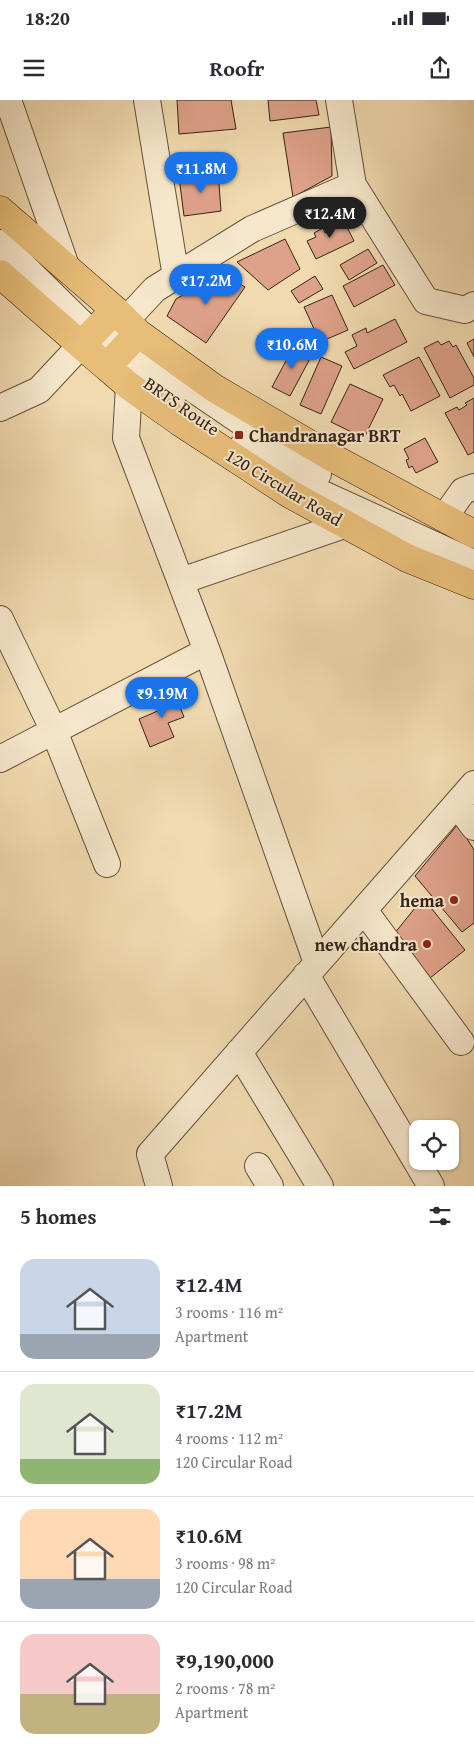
<!DOCTYPE html>
<html lang="en">
<head>
<meta charset="utf-8">
<style>
	:root { --surface:#fff; --page:#f2f2f3; --text:#2b2b33; --muted:#7c7c81; --line:#e1e1e2; --accent:#1a73e8 }
	body { margin:0; font-family:"Gentium Book Plus",serif; background:var(--page); color:var(--text); height:100vh; display:flex; flex-direction:column; font-size:19px; white-space:nowrap }
	* { box-sizing:border-box; margin:0 }
	p { font-size:16px; color:var(--muted) }
	.icon { flex:none; width:28px; height:28px; fill:none; stroke:currentColor; stroke-width:2; stroke-linecap:round; stroke-linejoin:round }
	.map { position:relative; height:1086px; overflow:hidden }
	.side { display:flex; flex-direction:column; background:var(--surface); flex:1 }
	.side>* { flex:none }
	.tools { position:absolute; left:409px; top:1020px; display:grid; gap:10px }
	.tools a { display:grid; place-items:center; width:50px; height:50px; border-radius:10px; background:var(--surface); box-shadow:0 1px 4px #0004; font-size:25px }
	.price { position:absolute; translate:-50% -42px; padding:0 11px; border-radius:18px; background:var(--accent); color:#fff; font-size:16px; line-height:32px; filter:drop-shadow(0 1px 2px #0008) }
	.price::after { content:''; position:absolute; left:50%; top:30px; width:15px; height:11px; margin-left:-8px; background:inherit; clip-path:polygon(0 0,100% 0,50% 100%) }
	.price.current { background:#222; color:#fff }
	ul { padding:0; list-style:none }
	li { display:flex; align-items:center; gap:15px; height:125px; padding:0 20px }
	li+li { border-top:1px solid var(--line) }
	li span { display:grid; place-items:center; flex:none; width:140px; height:100px; border-radius:15px; color:#555 }
	li>.icon { margin-inline-start:auto }
	span .icon { width:60px; height:60px; fill:#fffc; stroke-width:1 }
	li b { font-size:21px }
	h2 { display:flex; justify-content:space-between; align-items:center; height:60px; padding:0 20px; font-size:21px }
	.status { display:flex; justify-content:space-between; align-items:center; height:35px; padding:0 25px; background:var(--surface); direction:ltr }
	.status svg { height:14px; fill:currentColor }
	header { display:flex; justify-content:space-between; align-items:center; height:65px; padding:0 20px; background:var(--surface); font-size:22px; font-weight:800 }
	.map>svg:first-child { display:block }
	.building { fill:#dea28a; stroke:#352316 }
	.lines { fill:none; stroke-linecap:round; stroke-linejoin:round }
	.minor-casing { stroke:#64513c; stroke-width:28 }
	.major-casing { stroke:#352316; stroke-width:29 }
	.minor { stroke:#f6e7cc; stroke-width:26 }
	.major { stroke:#e8bd78; stroke-width:28 }
	.poi-dot { fill:#8f2418; stroke:#f6e7cc; stroke-width:2 }
	.labels { text-anchor:middle; dominant-baseline:central; stroke-width:4; stroke-linejoin:round; paint-order:stroke }
	.street-label { font-size:18px; fill:#352316; stroke:#f6e7cc }
	.poi-label { font-size:18px; font-weight:bold; fill:#352316; stroke:#f6e7cc; text-anchor:end }
</style>
</head>
<body>
<div class="status"><b>18:20</b><svg viewBox="0 0 49 12"><path d="M0 12V9h3v3zM5 12V6h3v6zM10 12V3h3v9zM15 12V0h3v12zM26 1h20v11H26zM47 4h2v5h-2z"/></svg></div>
<header><svg class="icon" aria-label="menu" viewBox="0 0 24 24"><path d="M4 6h16M4 12h16M4 18h16"/></svg>Roofr<svg class="icon" aria-label="share" viewBox="0 0 24 24"><path d="M12 15V3M7 8l5-5 5 5M5 13v7h14v-7"/></svg></header>
<div class="map">
<svg width="474" height="1086" viewBox="0 0 474 1086">
	<rect width="100%" height="100%" fill="#f1dab0"/>
	<filter id="stains"><feTurbulence type="fractalNoise" baseFrequency=".004" numOctaves="4"/><feColorMatrix values="0 0 0 0 .2 0 0 0 0 .09 0 0 0 0 .02 0 0 0 .5 -.17"/></filter>
	<radialGradient id="worn" r=".72"><stop offset=".6" stop-color="#630" stop-opacity="0"/><stop offset="1" stop-color="#630" stop-opacity=".3"/></radialGradient>
	<path class="building" d="M 177,0 L 231,0 L 236,29 L 179,34 Z
		M 268,0 L 316,0 L 319,15 L 270,21 Z
		M 331,27 L 332,76 L 293,97 L 283,33 Z
		M 218,71 L 221,111 L 184,116 L 179,77 Z
		M 343,119 L 354,141 L 316,159 L 307,141 L 316,137 L 314,133 L 323,128 L 325,133 L 332,130 L 330,125 Z
		M 285,139 L 300,169 L 268,190 L 237,162 Z
		M 368,149 L 377,163 L 349,180 L 340,165 Z
		M 383,165 L 395,185 L 354,207 L 343,186 Z
		M 222,173 L 245,187 L 206,243 L 167,216 L 176,199 Z
		M 315,176 L 323,189 L 299,203 L 291,191 Z
		M 332,195 L 348,230 L 320,242 L 304,207 Z
		M 395,219 L 407,242 L 354,269 L 345,252 L 357,246 L 352,235 L 366,228 L 367,233 Z
		M 474,239 L 474,257 L 467,243 Z
		M 438,241 L 441,245 L 449,241 L 453,247 L 456,245 L 474,278 L 474,285 L 450,298 L 424,248 Z
		M 295,244 L 313,253 L 290,296 L 272,287 Z
		M 321,257 L 342,266 L 321,314 L 300,305 Z
		M 419,257 L 440,296 L 411,311 L 402,294 L 400,296 L 394,285 L 390,287 L 383,275 Z
		M 350,284 L 383,299 L 364,338 L 331,322 Z
		M 474,298 L 474,352 L 468,355 L 445,313 L 457,307 L 459,310 L 467,305 L 465,303 Z
		M 425,338 L 438,362 L 416,373 L 412,366 L 409,368 L 406,360 L 409,359 L 404,349 Z
		M 173,589 L 184,617 L 168,623 L 174,637 L 150,647 L 139,619 L 160,610 L 154,596 Z
		M 458,724 L 474,750 L 474,823 L 462,832 L 415,776 Z
		M 423,798 L 465,850 L 425,882 L 390,839 Z"/>
	<g class="lines">
		<defs>
			<path id="minor" d="M 8,0 L 67,169
				M 147,0 L 176,177
				M 339,0 L 353,85 L 426,201 L 465,210 L 474,205
				M 0,143 L 116,257 L 172,302
				M 126,220 L 155,189 L 252,129 L 353,85
				M 115,236 L 318,374
				M 0,308 L 39,290 L 81,245
				M 242,347 L 301,384 L 474,463
				M 444,418 L 463,391 L 474,387
				M 181,481 L 347,424
				M 0,519 L 54,631 L 107,764
				M 207,551 L 317,863
				M 0,659 L 207,551 L 126,338 L 129,286
				M 457,704 L 474,727
				M 364,810 L 461,942
				M 306,875 L 431,1086
				M 239,952 L 320,1086
				M 258,1066 L 270,1086
				M 159,1086 L 150,1054 L 474,684"/>
			<path id="major" d="M 0,110 L 115,210 L 138,233 L 107,267 L 81,245 L 115,210
				M 0,174 L 81,245
				M 138,233 L 214,288 L 333,358 L 474,434
				M 107,267 L 129,286 L 180,322 L 290,394 L 407,458 L 474,485"/>
		</defs>
		<use href="#minor" class="minor-casing"/>
		<use href="#major" class="major-casing"/>
		<use href="#minor" class="minor"/>
		<use href="#major" class="major"/>
	</g>
	<g class="poi-dot">
		<rect x="234" y="330" width="10" height="10" rx="2.5"/>
		<circle cx="454" cy="800" r="5"/>
		<circle cx="427" cy="844" r="5"/>
	</g>
	<g class="labels">
		<g class="street-label">
			<text transform="translate(182 306) rotate(35)">BRTS Route</text>
			<text transform="translate(284 387) rotate(31)">120 Circular Road</text>
		</g>
		<g class="poi-label">
			<text x="249" y="335" text-anchor="start">Chandranagar BRT</text>
			<text x="444" y="800">hema</text>
			<text x="417" y="844">new chandra</text>
		</g>
	</g>
	<rect width="100%" height="100%" filter="url(#stains)"/>
	<rect width="100%" height="100%" fill="url(#worn)"/>
</svg>
<div class="tools">
<a><svg class="icon" aria-label="locate" viewBox="0 0 24 24"><circle cx="12" cy="12" r="6"/><path d="M12 2v4M12 18v4M2 12h4M18 12h4"/></svg></a>
</div>
<b class="price" style="left:201px;top:94px">₹11.8M</b>
<b class="price current" style="left:330px;top:139px">₹12.4M</b>
<b class="price" style="left:206px;top:206px">₹17.2M</b>
<b class="price" style="left:292px;top:270px">₹10.6M</b>
<b class="price" style="left:162px;top:619px">₹9.19M</b>
</div>
<section class="side">
<h2>5 homes<svg class="icon" aria-label="filters" viewBox="0 0 24 24"><path d="M4 7h16M4 17h16"/><circle cx="9" cy="7" r="2"/><circle cx="15" cy="17" r="2"/></svg></h2>
<ul>
<li><span style="background:linear-gradient(#c9d6e8 75%,#9aa5b1 0)"><svg class="icon" aria-label="home" viewBox="0 0 24 24"><path d="M3 11l9-7 9 7M6 9v11h12V9"/></svg></span><div><b>₹12.4M</b><p>3 rooms · 116 m²</p><p>Apartment</p></div></li>
<li><span style="background:linear-gradient(#dfe7d0 75%,#8fb573 0)"><svg class="icon" aria-label="home" viewBox="0 0 24 24"><path d="M3 11l9-7 9 7M6 9v11h12V9"/></svg></span><div><b>₹17.2M</b><p>4 rooms · 112 m²</p><p>120 Circular Road</p></div></li>
<li><span style="background:linear-gradient(#ffd9b3 70%,#9aa5b1 0)"><svg class="icon" aria-label="home" viewBox="0 0 24 24"><path d="M3 11l9-7 9 7M6 9v11h12V9"/></svg></span><div><b>₹10.6M</b><p>3 rooms · 98 m²</p><p>120 Circular Road</p></div></li>
<li><span style="background:linear-gradient(#f6c9c9 60%,#c2b280 0)"><svg class="icon" aria-label="home" viewBox="0 0 24 24"><path d="M3 11l9-7 9 7M6 9v11h12V9"/></svg></span><div><b>₹9,190,000</b><p>2 rooms · 78 m²</p><p>Apartment</p></div></li>
</ul>
</section>
</body>
</html>
